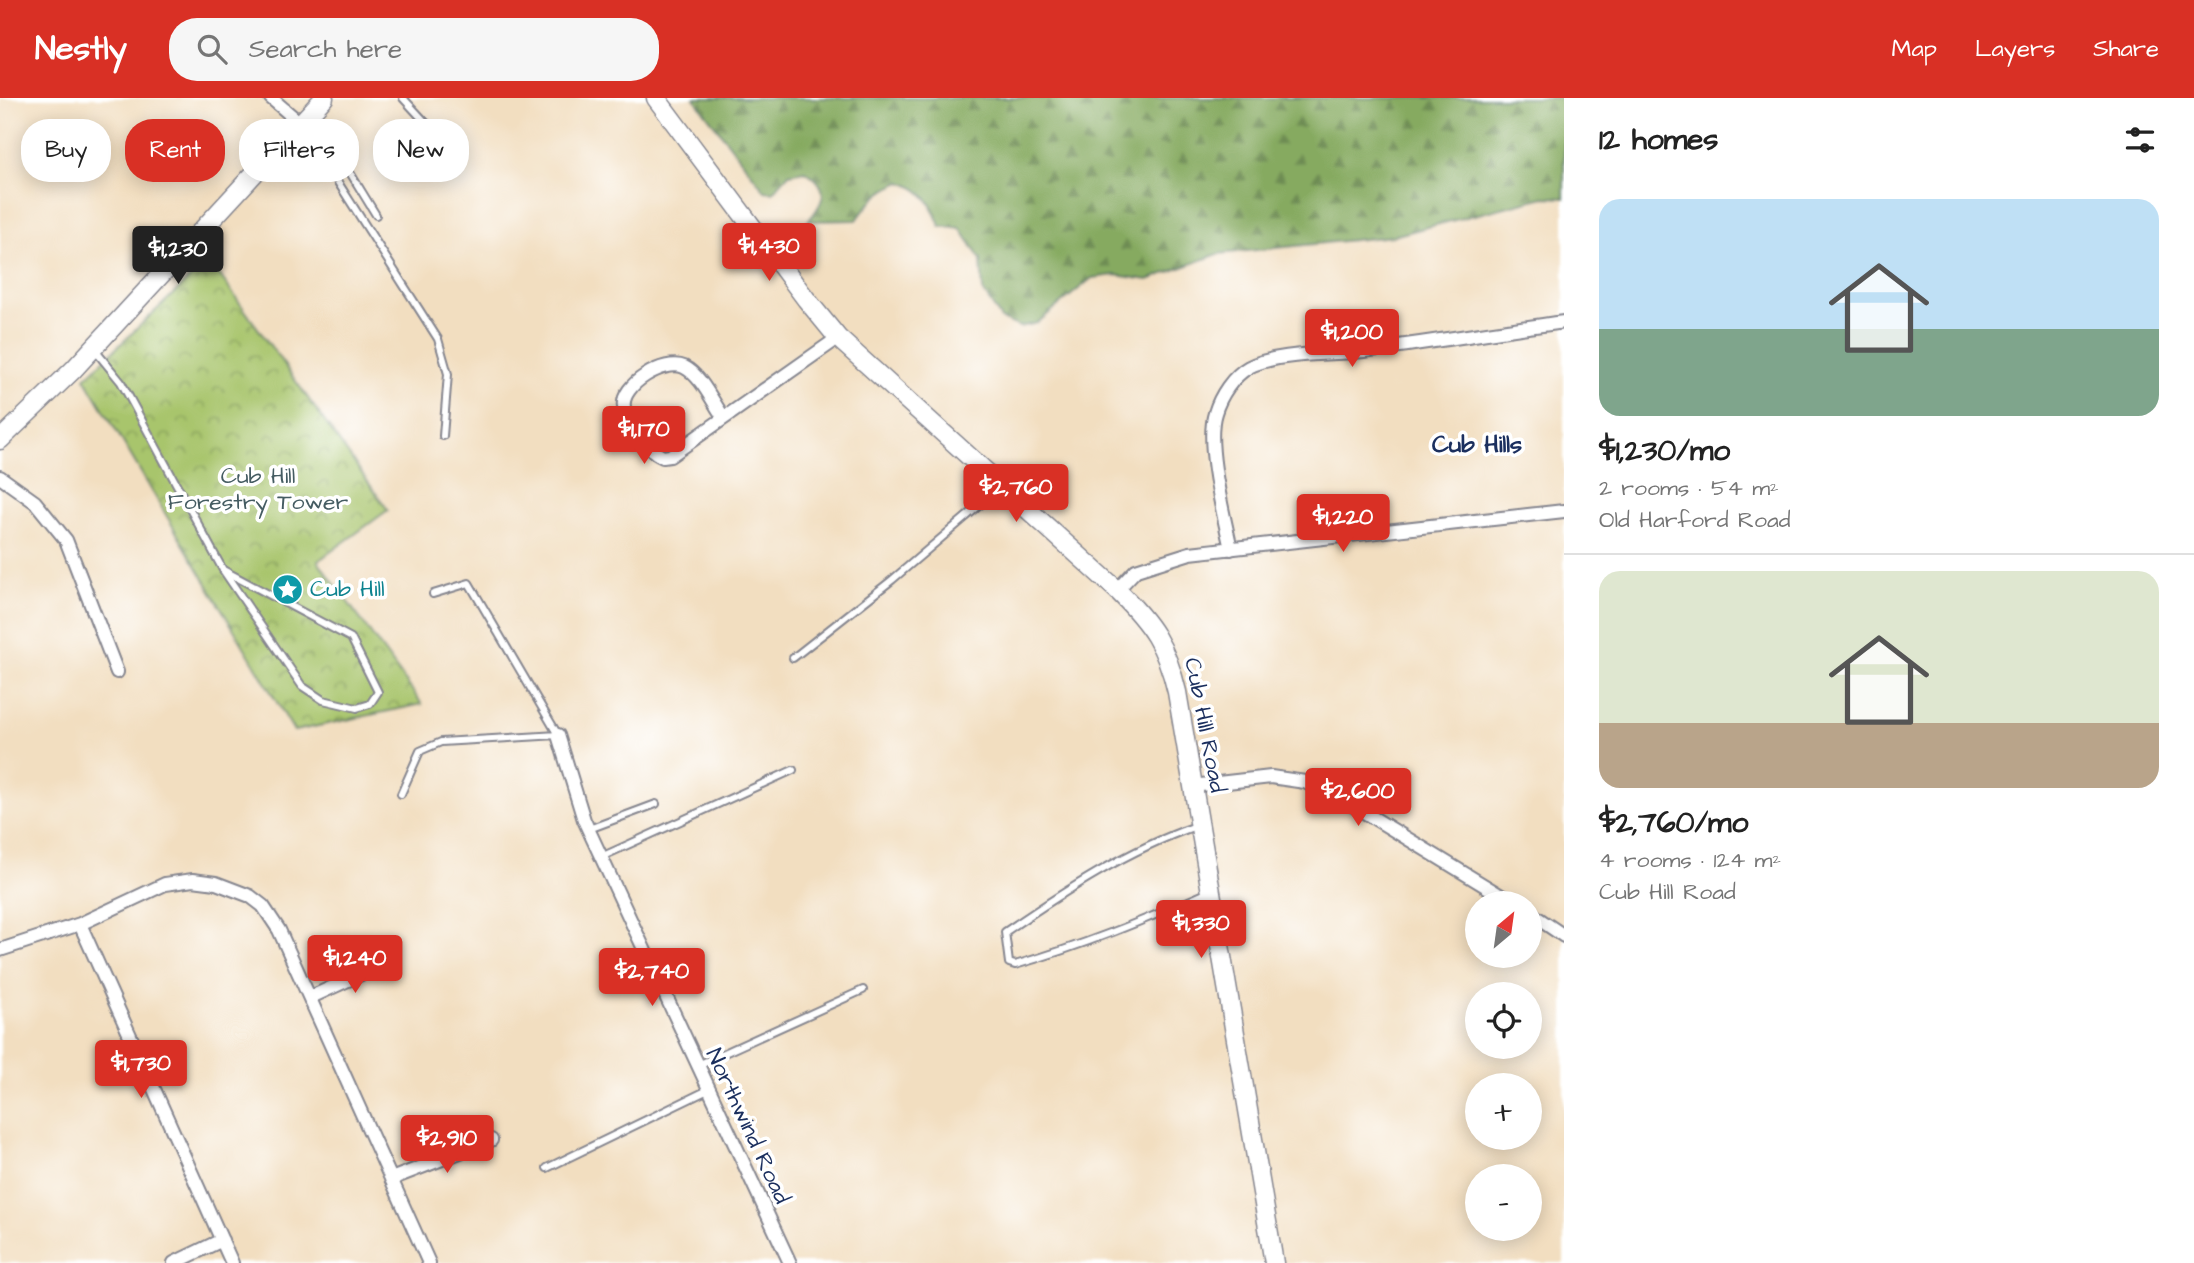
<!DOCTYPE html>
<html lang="en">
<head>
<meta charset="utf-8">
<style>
	:root { --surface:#fff; --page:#f6f6f6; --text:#222; --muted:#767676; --line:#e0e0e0; --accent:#d93025 }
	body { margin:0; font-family:"Architects Daughter",sans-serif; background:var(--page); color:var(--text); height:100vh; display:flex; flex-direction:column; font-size:26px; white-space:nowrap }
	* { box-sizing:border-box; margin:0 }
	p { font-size:23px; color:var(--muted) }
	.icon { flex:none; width:38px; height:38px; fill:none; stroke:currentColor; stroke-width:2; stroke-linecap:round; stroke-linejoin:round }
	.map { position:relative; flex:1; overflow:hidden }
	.side { display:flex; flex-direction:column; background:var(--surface); width:630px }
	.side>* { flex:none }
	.hud { position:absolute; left:21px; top:21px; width:665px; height:63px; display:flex; gap:14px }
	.needle { width:46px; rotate:29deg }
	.tools { position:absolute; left:1465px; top:793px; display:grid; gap:14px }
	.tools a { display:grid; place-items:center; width:77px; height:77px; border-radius:50%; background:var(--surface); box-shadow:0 4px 18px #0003; font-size:35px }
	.price { position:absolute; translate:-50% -60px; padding:0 16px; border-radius:7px; background:var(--accent); color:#fff; font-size:23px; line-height:46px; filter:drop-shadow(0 2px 4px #0008) }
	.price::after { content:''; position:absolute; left:50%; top:42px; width:21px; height:16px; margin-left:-10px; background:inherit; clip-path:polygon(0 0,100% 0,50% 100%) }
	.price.active { background:#222; color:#fff }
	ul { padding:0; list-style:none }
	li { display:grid; align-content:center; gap:14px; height:371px; padding:0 35px }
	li+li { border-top:2px solid var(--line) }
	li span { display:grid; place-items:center; height:217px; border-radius:21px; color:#555 }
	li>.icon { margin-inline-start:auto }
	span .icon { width:126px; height:126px; fill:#fffc; stroke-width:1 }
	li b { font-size:30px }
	h2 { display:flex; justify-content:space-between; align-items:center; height:84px; padding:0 35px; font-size:30px }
	.pill { padding:0 24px; border-radius:28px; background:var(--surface); box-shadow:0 4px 18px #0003; font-size:24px; line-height:63px }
	.pill.active { background:var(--accent); color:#fff }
	header { display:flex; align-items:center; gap:42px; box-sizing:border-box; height:98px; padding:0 35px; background:var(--accent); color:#fff }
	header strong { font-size:33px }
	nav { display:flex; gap:38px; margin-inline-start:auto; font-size:24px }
	.search { width:490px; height:63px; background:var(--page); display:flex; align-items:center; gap:18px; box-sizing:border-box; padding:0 24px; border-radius:28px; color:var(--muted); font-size:26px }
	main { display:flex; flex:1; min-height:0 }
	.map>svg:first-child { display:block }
	.forest { fill:url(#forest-firs); stroke:#506c5f; stroke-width:2 }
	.park { fill:url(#park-crowns); stroke:#627a65; stroke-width:2 }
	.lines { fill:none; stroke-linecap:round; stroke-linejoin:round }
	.lane-casing { stroke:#86868f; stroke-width:10 }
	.street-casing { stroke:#86868f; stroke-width:16 }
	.secondary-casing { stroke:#86868f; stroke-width:21 }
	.lane { stroke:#fff; stroke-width:6 }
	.street { stroke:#fff; stroke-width:12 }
	.secondary { stroke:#fff; stroke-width:18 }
	.labels { text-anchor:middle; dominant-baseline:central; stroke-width:7; stroke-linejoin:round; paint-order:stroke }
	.park-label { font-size:23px; fill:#455c62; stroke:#fff }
	.culture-label { font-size:23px; fill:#0d838f; stroke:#fff; text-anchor:start }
	.street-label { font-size:23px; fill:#1b2f5e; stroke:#fff }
	.neighbourhood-label { font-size:24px; font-weight:bold; fill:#1b2f5e; stroke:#fff }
</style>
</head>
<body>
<header>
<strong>Nestly</strong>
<div class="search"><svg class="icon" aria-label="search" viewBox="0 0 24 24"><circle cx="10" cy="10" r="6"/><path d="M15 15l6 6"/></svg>Search here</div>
<nav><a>Map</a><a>Layers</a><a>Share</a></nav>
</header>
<main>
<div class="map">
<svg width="1564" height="1165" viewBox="0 0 1564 1165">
	<defs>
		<pattern id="forest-firs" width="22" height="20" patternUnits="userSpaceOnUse" patternTransform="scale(1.75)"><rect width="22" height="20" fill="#86aa60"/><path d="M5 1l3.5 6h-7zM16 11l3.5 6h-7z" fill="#6d8b52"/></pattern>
		<pattern id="park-crowns" width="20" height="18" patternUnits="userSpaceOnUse" patternTransform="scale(1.75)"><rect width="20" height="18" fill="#a8c56c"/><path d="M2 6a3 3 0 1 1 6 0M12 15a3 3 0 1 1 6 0" fill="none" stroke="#88a05c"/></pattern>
	</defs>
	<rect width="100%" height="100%" fill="#fff"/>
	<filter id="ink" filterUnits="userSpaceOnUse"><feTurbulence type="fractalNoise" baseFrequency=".0143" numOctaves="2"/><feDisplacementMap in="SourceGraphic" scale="14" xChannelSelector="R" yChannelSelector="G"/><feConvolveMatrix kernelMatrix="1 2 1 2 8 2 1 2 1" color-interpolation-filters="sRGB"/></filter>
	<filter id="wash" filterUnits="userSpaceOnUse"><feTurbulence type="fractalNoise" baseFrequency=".00686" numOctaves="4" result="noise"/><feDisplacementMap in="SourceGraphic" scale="28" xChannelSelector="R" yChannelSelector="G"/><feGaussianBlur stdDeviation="1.57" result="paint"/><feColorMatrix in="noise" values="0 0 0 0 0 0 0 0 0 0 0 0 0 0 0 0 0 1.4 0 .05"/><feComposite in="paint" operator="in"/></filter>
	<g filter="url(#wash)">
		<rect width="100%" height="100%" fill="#f2dec0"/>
		<path class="forest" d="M 694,0 L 1564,0 L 1564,100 L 1544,99 L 1393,138 L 1218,156 L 1148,182 L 1115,177 L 1092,180 L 1037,225 L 1020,229 L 1001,221 L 983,193 L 981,162 L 960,130 L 940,128 C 931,105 926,92 901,84 C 881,92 869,104 857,122 L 808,123 C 824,104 832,90 805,73 L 789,76 L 773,94 L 765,93 Z"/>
		<path class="park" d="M 209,162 L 388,412 L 318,463 L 422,606 L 294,633 L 85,280 Z"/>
	</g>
	<g filter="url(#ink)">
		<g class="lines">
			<defs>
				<path id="lane" d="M 403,0 L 440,40
					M 313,14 L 376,117
					M 302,28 L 438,241 L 448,276 L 443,338
					M 94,251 L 121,284 L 223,472 L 302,588 L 323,602 L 357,610 L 370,606 L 378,594 L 351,540 L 223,472
					M 793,560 L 892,482 L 1000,390
					M 401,696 L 420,653 L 441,644 L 558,637 L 469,485 L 433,496
					M 1196,728 C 1127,752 1065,793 1005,834 L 1009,865 L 1015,867 C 1082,848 1145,822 1209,794
					M 589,731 L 656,706
					M 601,759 L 793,672
					M 698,967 L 863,892
					M 547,1070 L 708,992"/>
				<path id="street" d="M 271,0 L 300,25
					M 724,320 C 713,305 701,277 684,269 C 665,260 620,287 624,309 C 625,319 634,329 640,337 C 647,347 652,354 663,359 L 670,358 L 838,240
					M 0,379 L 35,404 L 66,442 L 117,574
					M 1231,451 C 1224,418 1205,346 1215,315 C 1220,298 1233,278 1249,269 C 1278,254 1331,257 1364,253 C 1431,244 1497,233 1564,224
					M 1117,492 L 1136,472 L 1190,455 L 1564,413
					M 558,637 L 584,722 L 790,1165
					M 1192,688 L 1271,679 L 1305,684 L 1354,708 L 1513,805
					M 1530,815 L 1564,838
					M 80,826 L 232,1165
					M 0,852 L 80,826 L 165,786 L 193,782 L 216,785 L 250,798 L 263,808 L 279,832 L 429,1165
					M 311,899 L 385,865
					M 391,1081 L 491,1042
					M 174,1165 L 222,1142"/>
				<path id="secondary" d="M 656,0 L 806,201 L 838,240 L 1117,492 C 1151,526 1166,547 1177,594 L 1274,1165
					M 0,342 L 73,272 L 324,0"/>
			</defs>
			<use href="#lane" class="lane-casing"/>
			<use href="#street" class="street-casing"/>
			<use href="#secondary" class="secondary-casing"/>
			<use href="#lane" class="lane"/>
			<use href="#street" class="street"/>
			<use href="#secondary" class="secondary"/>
		</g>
	</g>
	<defs>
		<symbol id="sight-disc" viewBox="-11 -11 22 22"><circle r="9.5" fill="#0f9aa8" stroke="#fff"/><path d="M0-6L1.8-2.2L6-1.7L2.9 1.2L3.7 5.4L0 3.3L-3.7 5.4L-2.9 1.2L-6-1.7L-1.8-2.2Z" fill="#fff"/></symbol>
	</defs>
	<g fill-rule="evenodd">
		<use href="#sight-disc" x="270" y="474" width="35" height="35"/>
	</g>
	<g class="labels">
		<g class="park-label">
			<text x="258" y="378">Cub Hill<tspan x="258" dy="26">Forestry Tower</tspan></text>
		</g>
		<g class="culture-label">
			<text x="310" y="491">Cub Hill</text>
		</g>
		<g class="street-label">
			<text transform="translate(1205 627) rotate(79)">Cub Hill Road</text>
			<text transform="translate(748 1028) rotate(65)">Northwind Road</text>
		</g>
		<g class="neighbourhood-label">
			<text x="1477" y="347">Cub Hills</text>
		</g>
	</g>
</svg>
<div class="tools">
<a><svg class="needle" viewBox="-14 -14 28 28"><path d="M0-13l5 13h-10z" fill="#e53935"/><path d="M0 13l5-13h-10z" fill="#767676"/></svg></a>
<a><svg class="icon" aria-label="locate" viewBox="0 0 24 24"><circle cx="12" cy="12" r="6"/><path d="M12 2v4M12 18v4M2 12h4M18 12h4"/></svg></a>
<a>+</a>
<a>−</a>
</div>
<b class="price" style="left:769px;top:185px">$1,430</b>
<b class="price active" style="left:178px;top:188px">$1,230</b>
<b class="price" style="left:1352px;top:271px">$1,200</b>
<b class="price" style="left:644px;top:368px">$1,170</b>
<b class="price" style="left:1016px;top:426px">$2,760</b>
<b class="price" style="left:1343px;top:456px">$1,220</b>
<b class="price" style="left:1358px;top:730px">$2,600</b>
<b class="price" style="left:1201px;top:862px">$1,330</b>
<b class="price" style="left:355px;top:897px">$1,240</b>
<b class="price" style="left:652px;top:910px">$2,740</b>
<b class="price" style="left:141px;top:1002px">$1,730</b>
<b class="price" style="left:447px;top:1077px">$2,910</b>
<div class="hud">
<a class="pill">Buy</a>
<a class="pill active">Rent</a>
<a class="pill">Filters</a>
<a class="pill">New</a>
</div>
</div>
<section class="side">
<h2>12 homes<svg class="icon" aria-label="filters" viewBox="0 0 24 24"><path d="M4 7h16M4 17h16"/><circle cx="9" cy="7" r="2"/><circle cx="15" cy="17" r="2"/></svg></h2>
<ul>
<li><span style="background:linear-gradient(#bfe0f5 60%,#7fa58c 0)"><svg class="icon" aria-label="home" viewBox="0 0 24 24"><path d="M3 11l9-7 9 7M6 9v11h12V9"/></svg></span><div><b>$1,230/mo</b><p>2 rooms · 54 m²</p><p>Old Harford Road</p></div></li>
<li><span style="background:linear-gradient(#dfe7d0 70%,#b9a48a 0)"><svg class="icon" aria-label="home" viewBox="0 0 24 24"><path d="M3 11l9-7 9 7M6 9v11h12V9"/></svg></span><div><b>$2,760/mo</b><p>4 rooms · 124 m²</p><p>Cub Hill Road</p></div></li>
</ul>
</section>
</main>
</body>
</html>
